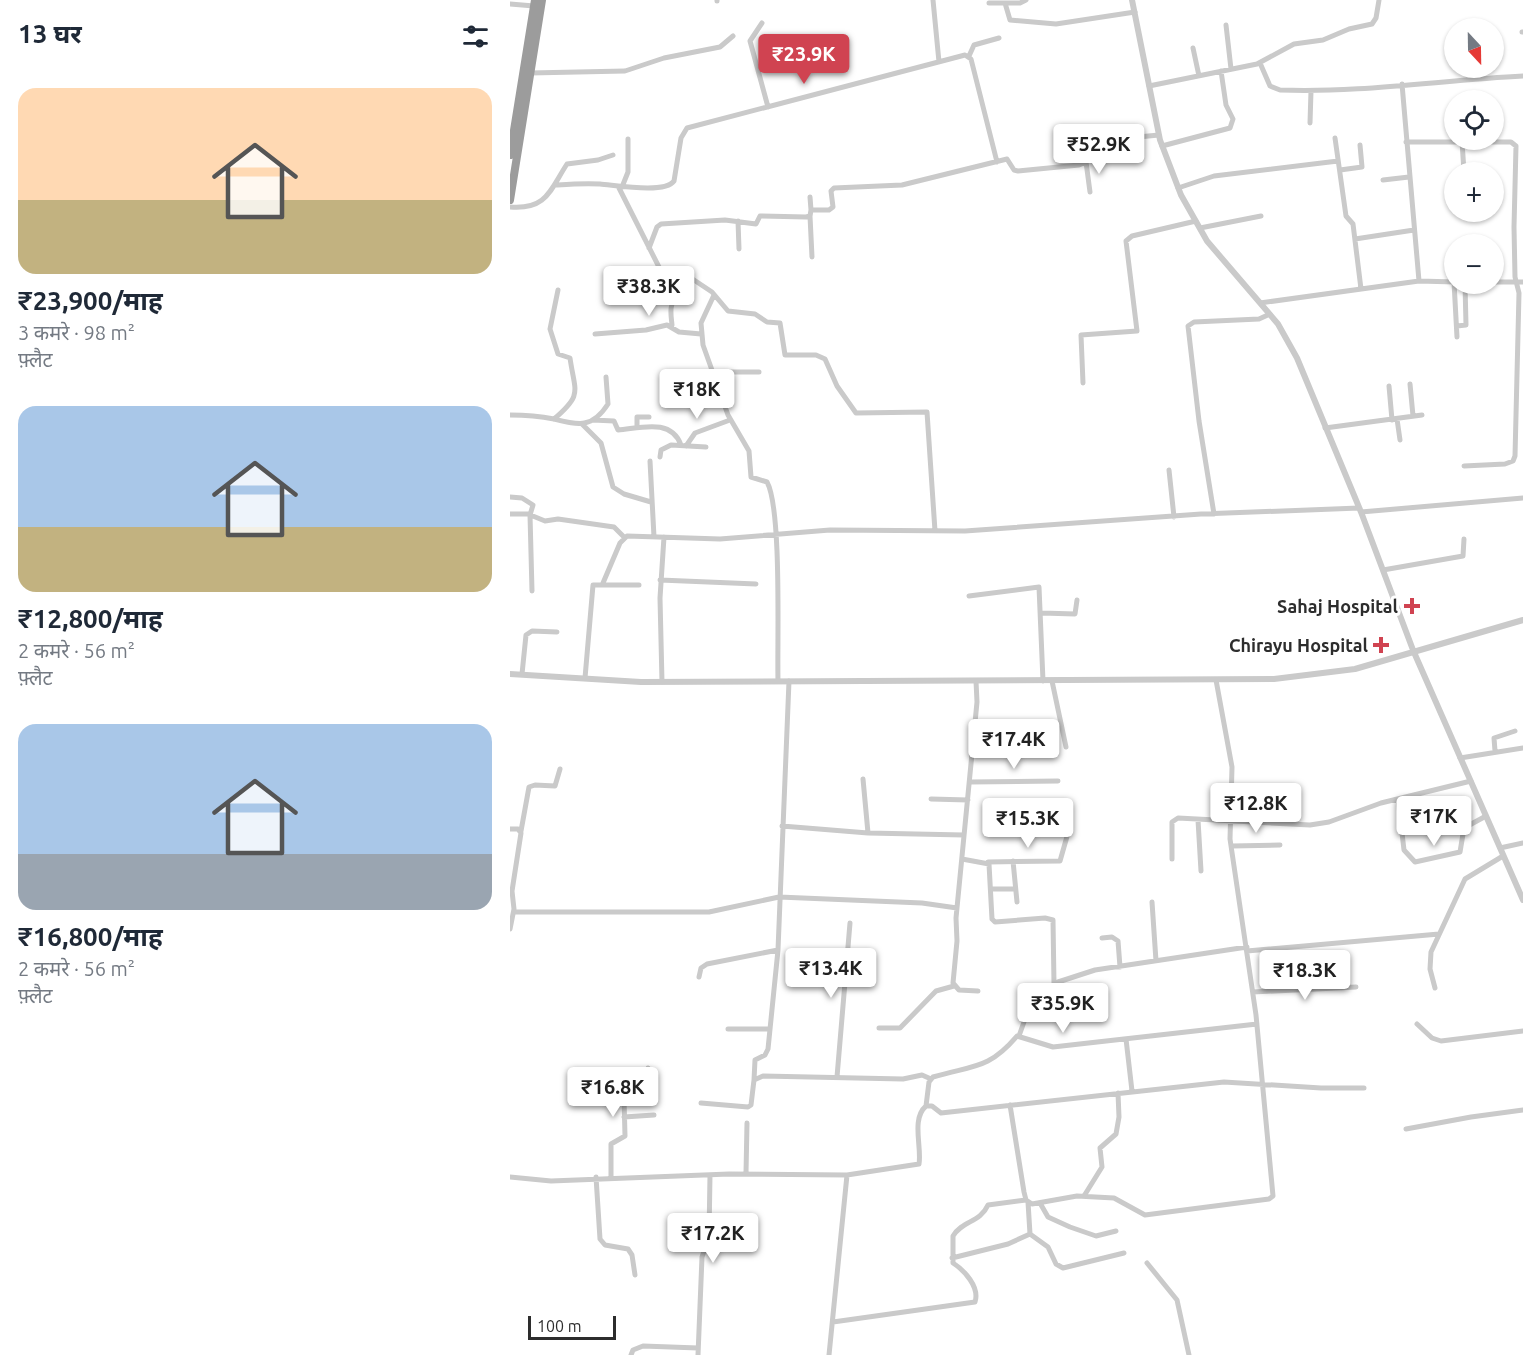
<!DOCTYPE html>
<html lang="hi">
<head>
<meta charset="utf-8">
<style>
	:root { --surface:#fff; --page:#f2f2f3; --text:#1f2937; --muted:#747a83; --accent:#d04351 }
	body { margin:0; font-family:Ubuntu,"Noto Sans Devanagari",sans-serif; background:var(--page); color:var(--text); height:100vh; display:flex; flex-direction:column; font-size:22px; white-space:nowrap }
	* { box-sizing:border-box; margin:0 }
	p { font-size:20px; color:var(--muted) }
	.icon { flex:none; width:33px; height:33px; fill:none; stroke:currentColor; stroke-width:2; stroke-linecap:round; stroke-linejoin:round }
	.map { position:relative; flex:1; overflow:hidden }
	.side { display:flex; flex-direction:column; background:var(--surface); width:510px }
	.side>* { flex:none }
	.needle { width:39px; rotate:158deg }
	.controls { position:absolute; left:934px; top:18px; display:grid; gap:12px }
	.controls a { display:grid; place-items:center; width:60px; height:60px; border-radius:50%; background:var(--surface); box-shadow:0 2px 4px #0004; font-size:30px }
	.scale { position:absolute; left:18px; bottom:15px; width:88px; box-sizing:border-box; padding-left:6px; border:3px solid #2d2d2d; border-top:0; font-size:16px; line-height:21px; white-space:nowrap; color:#2d2d2d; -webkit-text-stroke:4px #fff; paint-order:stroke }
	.price { position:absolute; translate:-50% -51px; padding:0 14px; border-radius:6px; background:#fff; color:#222; font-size:20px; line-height:39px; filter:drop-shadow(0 2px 3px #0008) }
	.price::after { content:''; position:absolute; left:50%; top:36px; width:18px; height:14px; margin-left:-9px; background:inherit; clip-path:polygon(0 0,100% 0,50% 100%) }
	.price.selected { background:var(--accent); color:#fff }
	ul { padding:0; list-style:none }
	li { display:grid; align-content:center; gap:12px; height:318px; padding:0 18px }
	li span { display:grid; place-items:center; height:186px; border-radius:18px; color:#555 }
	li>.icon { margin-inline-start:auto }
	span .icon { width:108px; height:108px; fill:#fffc; stroke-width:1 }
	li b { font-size:26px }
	h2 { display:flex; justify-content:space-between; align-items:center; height:72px; padding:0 18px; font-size:26px }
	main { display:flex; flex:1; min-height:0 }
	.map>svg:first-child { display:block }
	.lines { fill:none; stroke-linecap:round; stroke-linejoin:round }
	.minor { stroke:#cacaca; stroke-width:5 }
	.tertiary { stroke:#cacaca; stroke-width:6 }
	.trunk { stroke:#9c9c9c; stroke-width:8 }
	.poi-dot { fill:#d04351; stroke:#fff; stroke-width:2 }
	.labels { text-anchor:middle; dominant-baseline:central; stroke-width:6; stroke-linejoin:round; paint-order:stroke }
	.poi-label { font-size:18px; font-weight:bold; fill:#2d2d2d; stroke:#fff; text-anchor:end }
</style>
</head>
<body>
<main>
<section class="side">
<h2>13 घर<svg class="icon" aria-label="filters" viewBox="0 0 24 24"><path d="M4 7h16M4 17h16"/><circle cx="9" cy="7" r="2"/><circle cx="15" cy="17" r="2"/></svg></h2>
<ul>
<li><span style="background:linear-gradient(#ffd9b3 60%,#c2b280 0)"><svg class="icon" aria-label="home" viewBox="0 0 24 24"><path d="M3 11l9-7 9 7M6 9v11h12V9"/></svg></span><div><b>₹23,900/माह</b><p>3 कमरे · 98 m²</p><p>फ़्लैट</p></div></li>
<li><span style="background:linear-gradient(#a9c7e8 65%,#c2b280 0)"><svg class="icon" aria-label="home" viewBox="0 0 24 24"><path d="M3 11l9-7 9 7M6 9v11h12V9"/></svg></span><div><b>₹12,800/माह</b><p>2 कमरे · 56 m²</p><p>फ़्लैट</p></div></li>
<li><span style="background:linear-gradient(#a9c7e8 70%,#9aa5b1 0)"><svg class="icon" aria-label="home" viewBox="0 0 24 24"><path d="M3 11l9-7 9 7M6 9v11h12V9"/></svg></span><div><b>₹16,800/माह</b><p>2 कमरे · 56 m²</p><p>फ़्लैट</p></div></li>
</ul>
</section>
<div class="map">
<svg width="1013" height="1355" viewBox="0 0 1013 1355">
	<rect width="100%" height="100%" fill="#fff"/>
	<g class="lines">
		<path class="minor" d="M 423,0 L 429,62
			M 207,1 L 207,0
			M 479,3 L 510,3 L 516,0
			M 495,3 L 500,20 L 546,24 L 625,12
			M 0,4 L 24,6
			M 252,23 L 240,41 L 258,107
			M 716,25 L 721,69
			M 1012,32 L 1013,32
			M 683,48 L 689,76
			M 459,56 L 464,45 L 489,38
			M 750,63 L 760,86 L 770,90 C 851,93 932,80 1013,76
			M 20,73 L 115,71 L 154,58 L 210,47 L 223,36
			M 892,84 L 909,281
			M 639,86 L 747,64 L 784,44 L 813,40 L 839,29 L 862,24 L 866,18 L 869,0
			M 800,123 L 801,91
			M 825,138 L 836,216 L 843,224 L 851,289
			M 952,141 L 954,172
			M 896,142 L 1001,142 L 1006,146 L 1004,227 L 1005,277 L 1009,293 L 1005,456 L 1003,461 L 995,464 L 954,466
			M 652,146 L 720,128 L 723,119 L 716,105 L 711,71
			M 576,162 L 580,192
			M 830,170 L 852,167 L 850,145
			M 873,180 L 899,177
			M 46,185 C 61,184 75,183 90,184 C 105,185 155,194 164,181 L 171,138 L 177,128 L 455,55 L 461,59 L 487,162
			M 108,186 L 152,273 L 181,278 L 202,292 L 218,311 L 245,314 L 257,322 L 270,323 L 275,355 L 306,355 L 315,359 L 327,386 L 346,413 L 417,412 L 425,531
			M 112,187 L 118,172 L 118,139
			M 668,188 L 704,176 L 828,161
			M 300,197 L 301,210 L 319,210 L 323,207 L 321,191 L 324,188 L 392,185 L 497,159 L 504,170 L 508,171 L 569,165 L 576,162 L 573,146 L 576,142 L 649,135
			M 0,207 C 37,210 40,190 57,164 L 88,160 L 103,155
			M 300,216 L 302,257
			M 228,221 L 229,249
			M 690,228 L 751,216
			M 845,239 L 904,230
			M 139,248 L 147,227 L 151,224 L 215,220 L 246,224 L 250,216 L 296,217 L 300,216 L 301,210
			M 944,282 L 947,337
			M 984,282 L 1013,282
			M 204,295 L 191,323 L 193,345 L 218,415 L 239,451 L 241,477 L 257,482 C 272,509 267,643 268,681
			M 750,303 L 909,281 L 945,282
			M 162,325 C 161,314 158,303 169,296 L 169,276
			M 947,326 L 956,325 L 955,284
			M 85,334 L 136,330 L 157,325 L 169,332 L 191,334
			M 202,372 L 249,372
			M 573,383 L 571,335 L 627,331 L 616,241 L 622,236 L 686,221
			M 900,384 L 903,416
			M 879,386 L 882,420
			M 0,415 C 15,415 29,416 44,419 C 68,425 82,429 98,404 L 96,377
			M 44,419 C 73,394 65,393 60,358 L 48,354 L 40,329 L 48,290
			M 887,419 L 890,440
			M 83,420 L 104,421 L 108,430 C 131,428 161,418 171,445
			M 72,424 L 91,443 L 103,487 L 114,494 L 141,502
			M 127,427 L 127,417 L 139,417
			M 815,428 L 912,415
			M 176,446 L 185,433 L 220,420
			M 150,457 L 151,450 L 161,445 L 196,447
			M 140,461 L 144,537
			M 659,470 L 664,517
			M 0,497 L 12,498 L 23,505 L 20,515 L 22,591
			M 851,512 L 1013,498
			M 0,514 L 18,514 L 35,521 L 48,519 L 104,527 L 114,537
			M 704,514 L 689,421 L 678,326 L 684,322 L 749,319 L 760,314
			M 873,570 L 953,556 L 954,539
			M 150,580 L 246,584
			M 93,583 L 110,543 L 117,536 L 210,539 L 320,530 L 455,531 L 691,514 L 849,508
			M 459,596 L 529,587 L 533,681
			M 532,613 L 565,614 L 567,600
			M 12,674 L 16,635 L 22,631 L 47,632
			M 75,678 L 83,585 L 129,585
			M 466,681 L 467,702 L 446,918 L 447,941 L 443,983 L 449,990 L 468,991
			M 542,681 L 556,747
			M 152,682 L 150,598 L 154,537
			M 985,751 L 984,738 L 1005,731
			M 950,758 L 1013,748
			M 353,779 L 358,833
			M 460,782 L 548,781
			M 421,799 L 458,800
			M 888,799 L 894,850 L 905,862 L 950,852 L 954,828 L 976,816
			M 688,820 L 691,871
			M 272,826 L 358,833 L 454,835
			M 0,829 L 8,829 L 11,833 L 2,891 L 4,909 L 0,929
			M 11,831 L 19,787 L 25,785 L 45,786 L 50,769
			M 722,846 L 770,845
			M 990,848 L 1013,843
			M 452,859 L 479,864 L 482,919 L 485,922 L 535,918 L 543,920 L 544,984
			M 662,859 L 662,822 L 668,818 L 800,825 L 819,822 L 871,803 L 961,781
			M 503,861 L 507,902
			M 478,862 L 550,861 L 558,833
			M 481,889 L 505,889
			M 642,902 L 646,961
			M 4,912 L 199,912 L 269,897 L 412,903 L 447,908
			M 592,938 L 602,937 L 608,941 L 610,967
			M 737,951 L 929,934
			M 189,977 L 191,968 L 197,964 L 268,950
			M 925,988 L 920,969 L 921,952 L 955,879 L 993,856
			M 743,992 L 846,987
			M 907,1024 L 922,1038 L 931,1041 L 1013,1031
			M 369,1028 L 390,1028 L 426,991 L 444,986
			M 218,1029 L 260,1029
			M 509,1036 L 515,1019 L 539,1010 L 543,986 L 548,982 L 585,970 L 737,947
			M 616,1039 L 622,1091
			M 327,1077 L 340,923
			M 244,1080 L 245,1060 L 255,1055 L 258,1049 L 268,950 L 279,681
			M 191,1103 L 238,1107 L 241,1105 L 244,1080 L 253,1076 L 393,1079 L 412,1075 L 421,1079
			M 500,1105 L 514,1192 L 516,1200 L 522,1204 L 567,1196 L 604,1198 L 635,1215 L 759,1199 L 763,1196 L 746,1015 L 720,839 L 722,767 L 706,680
			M 416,1106 L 419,1082 L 423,1077 C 463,1065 478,1070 507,1036 L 543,1047 L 747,1024
			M 114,1117 L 144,1115
			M 896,1129 L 961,1117 L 1013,1110
			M 236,1173 L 237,1123
			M 0,1177 L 41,1181 L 219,1174 L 337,1175 L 409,1164 C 412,1147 401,1119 416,1106 L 422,1106 L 431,1113 L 714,1082 L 811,1088 L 854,1088
			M 86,1177 L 90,1239 L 95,1245 L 118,1249 L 122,1255 L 125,1275
			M 101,1177 L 101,1144 L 115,1136 L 114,1098 L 117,1094 L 135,1093 L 138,1068
			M 574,1196 L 592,1167 L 590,1148 L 606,1134 L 609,1117 L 608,1093
			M 530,1203 L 538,1217 L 560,1227 L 586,1236 L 606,1231
			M 520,1234 L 538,1247 L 546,1264 L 553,1268 L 614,1253
			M 442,1258 L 498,1244 L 520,1234 L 518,1202
			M 637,1263 L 667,1300 L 679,1355
			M 323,1322 L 465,1302 C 470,1287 454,1270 443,1263 L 443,1236 C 453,1220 470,1223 478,1205 L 516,1200
			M 121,1355 L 123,1350 L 133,1346 L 188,1348
			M 188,1355 L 192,1257 L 199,1236 L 200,1175
			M 319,1355 L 337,1175"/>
		<path class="tertiary" d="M 622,0 L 650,140 L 671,195 L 697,241 L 768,324 L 787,358 L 851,512 L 903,650 L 1013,900
			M 0,674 L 131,682 L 764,679 L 845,669 L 1013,620"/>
		<path class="trunk" d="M 0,155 L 25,0
			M 0,200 L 32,0"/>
	</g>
	<g class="poi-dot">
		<path d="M899 597h6v6h6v6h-6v6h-6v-6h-6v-6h6z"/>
		<path d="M868 636h6v6h6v6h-6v6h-6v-6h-6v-6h6z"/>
	</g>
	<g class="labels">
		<g class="poi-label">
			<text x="888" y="606">Sahaj Hospital</text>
			<text x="858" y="645">Chirayu Hospital</text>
		</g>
	</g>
</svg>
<div class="controls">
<a><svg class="needle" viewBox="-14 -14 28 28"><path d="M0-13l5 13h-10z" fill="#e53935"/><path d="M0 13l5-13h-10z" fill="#747a83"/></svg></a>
<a><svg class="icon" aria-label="locate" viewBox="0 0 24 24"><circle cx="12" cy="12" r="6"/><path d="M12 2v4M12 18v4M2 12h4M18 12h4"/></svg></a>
<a>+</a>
<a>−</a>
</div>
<div class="scale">100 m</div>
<b class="price selected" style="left:294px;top:85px">₹23.9K</b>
<b class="price" style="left:589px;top:175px">₹52.9K</b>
<b class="price" style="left:139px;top:317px">₹38.3K</b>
<b class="price" style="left:187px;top:420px">₹18K</b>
<b class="price" style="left:504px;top:770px">₹17.4K</b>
<b class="price" style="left:746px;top:834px">₹12.8K</b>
<b class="price" style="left:924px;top:847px">₹17K</b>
<b class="price" style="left:518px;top:849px">₹15.3K</b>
<b class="price" style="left:321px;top:999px">₹13.4K</b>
<b class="price" style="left:795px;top:1001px">₹18.3K</b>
<b class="price" style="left:553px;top:1034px">₹35.9K</b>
<b class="price" style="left:103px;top:1118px">₹16.8K</b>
<b class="price" style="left:203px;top:1264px">₹17.2K</b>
</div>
</main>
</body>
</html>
